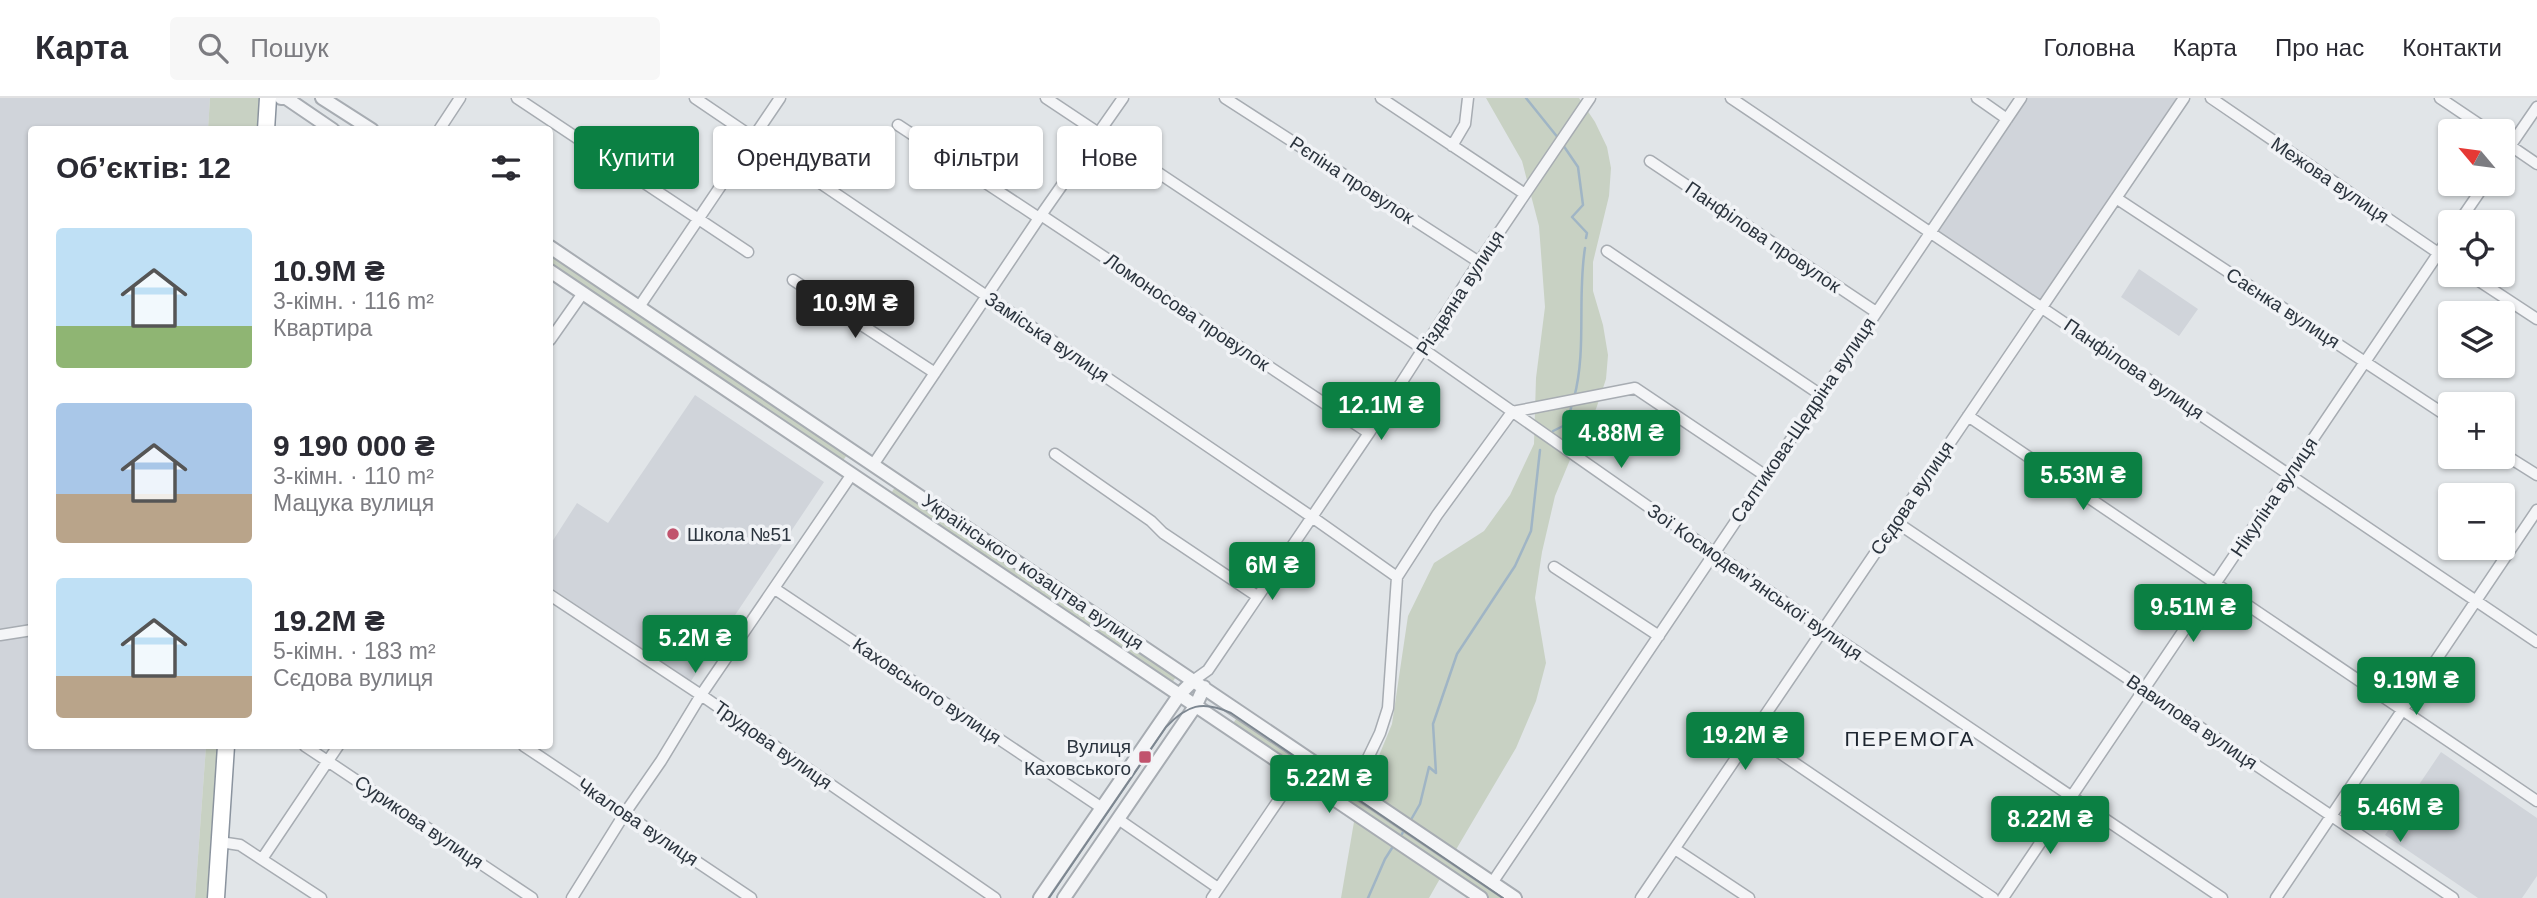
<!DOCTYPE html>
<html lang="uk">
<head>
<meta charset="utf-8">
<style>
	:root { --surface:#fff; --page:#f7f7f7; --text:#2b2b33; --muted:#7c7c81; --line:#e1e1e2; --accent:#0b8043 }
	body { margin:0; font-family:Arial,sans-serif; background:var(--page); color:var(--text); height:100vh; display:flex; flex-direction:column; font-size:26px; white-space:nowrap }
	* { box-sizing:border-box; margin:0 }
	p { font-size:23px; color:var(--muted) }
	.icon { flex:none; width:38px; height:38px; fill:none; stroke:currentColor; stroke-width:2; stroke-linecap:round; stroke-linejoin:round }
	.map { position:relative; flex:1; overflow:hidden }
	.details { position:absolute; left:28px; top:28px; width:525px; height:623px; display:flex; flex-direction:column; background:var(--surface); border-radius:7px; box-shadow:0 2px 5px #0004 }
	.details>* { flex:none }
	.hud { position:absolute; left:574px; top:28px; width:665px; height:63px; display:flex; gap:14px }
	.needle { width:46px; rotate:299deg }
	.fabs { position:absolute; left:2438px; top:21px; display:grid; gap:14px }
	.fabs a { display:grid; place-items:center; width:77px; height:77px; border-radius:7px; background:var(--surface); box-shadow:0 2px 5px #0004; font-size:35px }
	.price { position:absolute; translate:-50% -60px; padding:0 16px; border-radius:7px; background:var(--accent); color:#fff; font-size:23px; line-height:46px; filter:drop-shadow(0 2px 4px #0008) }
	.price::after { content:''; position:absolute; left:50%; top:42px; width:21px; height:16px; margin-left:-10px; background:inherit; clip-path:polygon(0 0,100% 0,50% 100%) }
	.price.current { background:#222; color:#fff }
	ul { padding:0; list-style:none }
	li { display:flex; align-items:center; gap:21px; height:175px; padding:0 28px }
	li span { display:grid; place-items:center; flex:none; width:196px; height:140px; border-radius:7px; color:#555 }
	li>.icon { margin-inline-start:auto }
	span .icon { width:84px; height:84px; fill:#fffc; stroke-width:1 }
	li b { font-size:30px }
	h2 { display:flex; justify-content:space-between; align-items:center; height:84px; padding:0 28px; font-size:30px }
	.pill { padding:0 24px; border-radius:7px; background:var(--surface); box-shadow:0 2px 5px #0004; font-size:24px; line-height:63px }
	.pill.current { background:var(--accent); color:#fff }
	header { display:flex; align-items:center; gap:42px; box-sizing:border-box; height:98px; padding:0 35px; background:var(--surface); border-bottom:2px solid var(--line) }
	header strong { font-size:33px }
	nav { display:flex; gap:38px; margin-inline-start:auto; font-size:24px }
	.search { width:490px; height:63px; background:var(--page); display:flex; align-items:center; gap:18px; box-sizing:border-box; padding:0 24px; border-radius:7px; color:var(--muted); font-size:26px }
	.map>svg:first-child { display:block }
	.built { fill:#d0d4da }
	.green { fill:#c8d1c3 }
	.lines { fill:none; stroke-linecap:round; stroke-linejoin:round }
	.stream { stroke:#a0b5c5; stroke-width:2.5 }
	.minor-casing { stroke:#a7acb2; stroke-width:13 }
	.tertiary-casing { stroke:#a7acb2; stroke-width:16 }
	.trunk-casing { stroke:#8a939e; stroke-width:19 }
	.minor { stroke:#f4f5f7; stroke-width:10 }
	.tertiary { stroke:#f4f5f7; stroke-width:12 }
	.trunk { stroke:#fff; stroke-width:16 }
	.tram { stroke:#7c8690; stroke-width:2 }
	.poi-dot { fill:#c1536d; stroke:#f1f3f6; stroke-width:2.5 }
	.labels { text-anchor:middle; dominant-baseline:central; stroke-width:7; stroke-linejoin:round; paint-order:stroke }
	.street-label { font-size:19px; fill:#2b343e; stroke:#f1f3f6 }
	.poi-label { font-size:19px; fill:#2b343e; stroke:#f1f3f6; text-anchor:start }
	.neighbourhood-label { font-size:21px; letter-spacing:2px; fill:#1d252f; stroke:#f1f3f6 }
</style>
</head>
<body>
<header>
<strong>Карта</strong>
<div class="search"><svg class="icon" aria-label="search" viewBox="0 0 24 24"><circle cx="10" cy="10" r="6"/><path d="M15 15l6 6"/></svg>Пошук</div>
<nav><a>Головна</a><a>Карта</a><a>Про нас</a><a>Контакти</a></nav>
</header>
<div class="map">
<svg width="2537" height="800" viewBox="0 0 2537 800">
	<rect width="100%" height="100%" fill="#e1e5e8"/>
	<path class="built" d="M 0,0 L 210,0 L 208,31 L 32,32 L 32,648 L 206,648 L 195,800 L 0,800 Z
		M 2026,0 L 2179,0 L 2042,204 L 1935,132 Z
		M 2139,171 L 2198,211 L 2179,238 L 2121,199 Z
		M 695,297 L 824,384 L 691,583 L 550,489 L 550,447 L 577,405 L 608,425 Z
		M 2441,654 L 2537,720 L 2537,778 L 2522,800 L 2478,800 L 2385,737 Z"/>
	<path class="green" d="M 210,0 L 259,0 L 257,31 L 208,31 Z
		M 1486,0 L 1579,0 L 1595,24 L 1607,49 L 1611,70 L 1609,98 L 1593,164 L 1593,193 L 1603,227 L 1608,257 L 1606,281 L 1596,311 L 1577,345 L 1555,398 L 1542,454 L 1535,500 L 1546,565 L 1536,603 L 1516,650 L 1454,755 L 1364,694 L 1392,626 L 1408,518 L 1434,465 L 1484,433 L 1510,397 L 1534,346 L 1536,280 L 1545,209 L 1539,128 L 1522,63 Z
		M 550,153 L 849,354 L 842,364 L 550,167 Z
		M 897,386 L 1179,575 L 1171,586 L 890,397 Z
		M 695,520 L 712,532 L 691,564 L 674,552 Z
		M 1239,617 L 1509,800 L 1485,800 L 1231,628 Z
		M 206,648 L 217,648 L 207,800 L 195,800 Z
		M 1355,718 L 1442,777 L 1429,800 L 1341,800 Z"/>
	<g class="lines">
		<path class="stream" d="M 1526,0 L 1559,41
			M 1563,47 L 1578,69 L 1583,107 L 1572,119 L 1587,135 L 1586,140
			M 1574,300 C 1587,251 1577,200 1585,150
			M 1553,333 L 1567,326 L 1572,306
			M 1412,720 L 1420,706 L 1429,669 L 1436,675 L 1433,626 L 1457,556 L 1515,468 L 1531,433 L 1540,352
			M 1402,736 L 1403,734
			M 1368,800 L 1385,761 L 1392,750"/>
		<defs>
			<path id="minor" d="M 517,0 L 748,154
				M 695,0 L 1312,419 L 1397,479
				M 1046,0 L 1423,251 L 1823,531 L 2222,800
				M 1225,0 L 1479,164
				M 1381,0 L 1525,96
				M 1731,0 L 2537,544
				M 1977,0 L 2007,21
				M 2211,0 L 2450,163
				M 2440,0 L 2489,33
				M 898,27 L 1039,120
				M 439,32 L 460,0
				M 2502,42 L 2537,66
				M 1452,48 L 1465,26 L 1468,0
				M 2502,60 L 2537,9
				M 1650,63 L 1876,214
				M 2116,100 L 2450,320
				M 1041,117 L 1369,335
				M 2459,124 L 2485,86
				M 1607,153 L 1821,297
				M 2470,177 L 2537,221
				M 793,182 L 935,275
				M 639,209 L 780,0
				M 550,242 L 583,195
				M 1512,314 L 1635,290 L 1766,378
				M 1968,318 L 2537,703
				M 2502,355 L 2537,377
				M 1055,356 L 1151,423 L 1163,435 L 1257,498
				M 873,367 L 1039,120 L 1123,0
				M 1896,424 L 2453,800
				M 1554,469 L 1659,538
				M 775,491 L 1102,710
				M 550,497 L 701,597 L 995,800
				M 0,537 L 32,532
				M 1194,582 L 1208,572 L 1369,335 L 1479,164 L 1590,0
				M 1752,636 L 1993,800
				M 305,648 L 532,800
				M 524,648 L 751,800
				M 1353,691 L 1380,635 L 1388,610 L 1397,479 L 1437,417 L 1512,314
				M 1118,721 L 1218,790
				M 220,744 L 240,747 L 321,800
				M 1675,751 L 1749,800
				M 262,761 L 338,648
				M 1492,785 L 2021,0
				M 572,800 L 625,715 L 661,663 L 701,597 L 852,376
				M 1212,800 L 1297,675
				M 1641,800 L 2184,0
				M 2003,800 L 2450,138
				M 2276,800 L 2537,412"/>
			<path id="tertiary" d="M 281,0 L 286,0 L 333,32
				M 322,0 L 372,32
				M 550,149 L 1515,800
				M 550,173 L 1481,800
				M 1040,800 L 1180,596 L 1194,582
				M 1064,800 L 1196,607 L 1204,589"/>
			<path id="trunk" d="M 266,32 L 268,0
				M 216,800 L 226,648"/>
		</defs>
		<use href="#minor" class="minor-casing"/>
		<use href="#tertiary" class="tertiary-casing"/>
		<use href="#trunk" class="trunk-casing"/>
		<use href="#minor" class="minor"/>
		<use href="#tertiary" class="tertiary"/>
		<use href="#trunk" class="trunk"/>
		<path class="tram" d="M 1049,800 L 1166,629 C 1187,607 1202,602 1231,615 L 1503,800"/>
	</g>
	<g class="poi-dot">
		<circle cx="673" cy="436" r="7"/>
		<rect x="1138" y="652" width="14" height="14" rx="3.5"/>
	</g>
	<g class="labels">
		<g class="street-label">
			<text transform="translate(1352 82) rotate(33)">Рєпіна провулок</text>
			<text transform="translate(2330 82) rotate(34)">Межова вулиця</text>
			<text transform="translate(1763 139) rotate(34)">Панфілова провулок</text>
			<text transform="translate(1460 195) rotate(-57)">Різдвяна вулиця</text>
			<text transform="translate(2283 210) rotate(33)">Саєнка вулиця</text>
			<text transform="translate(1187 214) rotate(34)">Ломоносова провулок</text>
			<text transform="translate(1047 239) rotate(34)">Заміська вулиця</text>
			<text transform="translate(2134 271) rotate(34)">Панфілова вулиця</text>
			<text transform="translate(1803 322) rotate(-56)">Салтикова-Щедріна вулиця</text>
			<text transform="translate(2274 399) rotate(-56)">Нікуліна вулиця</text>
			<text transform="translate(1912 400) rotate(-56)">Сєдова вулиця</text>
			<text transform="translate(1033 474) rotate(34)">Українського козацтва вулиця</text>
			<text transform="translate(1755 484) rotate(35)">Зої Космодем’янської вулиця</text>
			<text transform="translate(927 593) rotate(34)">Каховського вулиця</text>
			<text transform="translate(2192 624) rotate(34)">Вавилова вулиця</text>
			<text transform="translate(773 647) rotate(35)">Трудова вулиця</text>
			<text transform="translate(419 724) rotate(34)">Сурикова вулиця</text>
			<text transform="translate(638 724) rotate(34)">Чкалова вулиця</text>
		</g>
		<g class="poi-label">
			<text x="687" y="436">Школа №51</text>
			<text x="1131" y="648" text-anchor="end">Вулиця<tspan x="1131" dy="22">Каховського</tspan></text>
		</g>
		<g class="neighbourhood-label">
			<text x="1910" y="640">ПЕРЕМОГА</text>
		</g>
	</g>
</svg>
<div class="fabs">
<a><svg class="needle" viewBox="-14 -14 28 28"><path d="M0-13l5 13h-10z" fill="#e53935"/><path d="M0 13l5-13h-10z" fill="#7c7c81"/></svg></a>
<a><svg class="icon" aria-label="locate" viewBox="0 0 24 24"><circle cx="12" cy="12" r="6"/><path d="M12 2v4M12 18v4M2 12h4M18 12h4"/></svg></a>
<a><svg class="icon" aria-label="layers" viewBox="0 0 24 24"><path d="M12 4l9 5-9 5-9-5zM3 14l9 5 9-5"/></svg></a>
<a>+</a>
<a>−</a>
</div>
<b class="price current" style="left:855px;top:242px">10.9M ₴</b>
<b class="price" style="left:1381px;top:344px">12.1M ₴</b>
<b class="price" style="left:1621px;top:372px">4.88M ₴</b>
<b class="price" style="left:2083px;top:414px">5.53M ₴</b>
<b class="price" style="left:1272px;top:504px">6M ₴</b>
<b class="price" style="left:2193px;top:546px">9.51M ₴</b>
<b class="price" style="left:695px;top:577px">5.2M ₴</b>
<b class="price" style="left:2416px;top:619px">9.19M ₴</b>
<b class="price" style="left:1745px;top:674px">19.2M ₴</b>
<b class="price" style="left:1329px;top:717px">5.22M ₴</b>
<b class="price" style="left:2400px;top:746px">5.46M ₴</b>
<b class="price" style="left:2050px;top:758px">8.22M ₴</b>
<div class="hud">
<a class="pill current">Купити</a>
<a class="pill">Орендувати</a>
<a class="pill">Фільтри</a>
<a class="pill">Нове</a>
</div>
<section class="details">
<h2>Об’єктів: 12<svg class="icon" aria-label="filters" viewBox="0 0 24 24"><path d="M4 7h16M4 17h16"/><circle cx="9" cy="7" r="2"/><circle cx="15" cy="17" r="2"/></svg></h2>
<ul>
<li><span style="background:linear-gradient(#bfe0f5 70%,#8fb573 0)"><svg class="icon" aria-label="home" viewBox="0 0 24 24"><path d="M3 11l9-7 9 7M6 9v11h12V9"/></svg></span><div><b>10.9M ₴</b><p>3-кімн. · 116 m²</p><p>Квартира</p></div></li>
<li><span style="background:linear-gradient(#a9c7e8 65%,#b9a48a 0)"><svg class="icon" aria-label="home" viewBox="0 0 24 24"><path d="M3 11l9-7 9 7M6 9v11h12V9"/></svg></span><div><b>9 190 000 ₴</b><p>3-кімн. · 110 m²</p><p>Мацука вулиця</p></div></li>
<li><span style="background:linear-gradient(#bfe0f5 70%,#b9a48a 0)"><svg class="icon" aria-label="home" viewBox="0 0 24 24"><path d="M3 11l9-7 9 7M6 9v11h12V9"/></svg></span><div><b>19.2M ₴</b><p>5-кімн. · 183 m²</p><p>Сєдова вулиця</p></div></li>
</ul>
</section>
</div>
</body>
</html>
